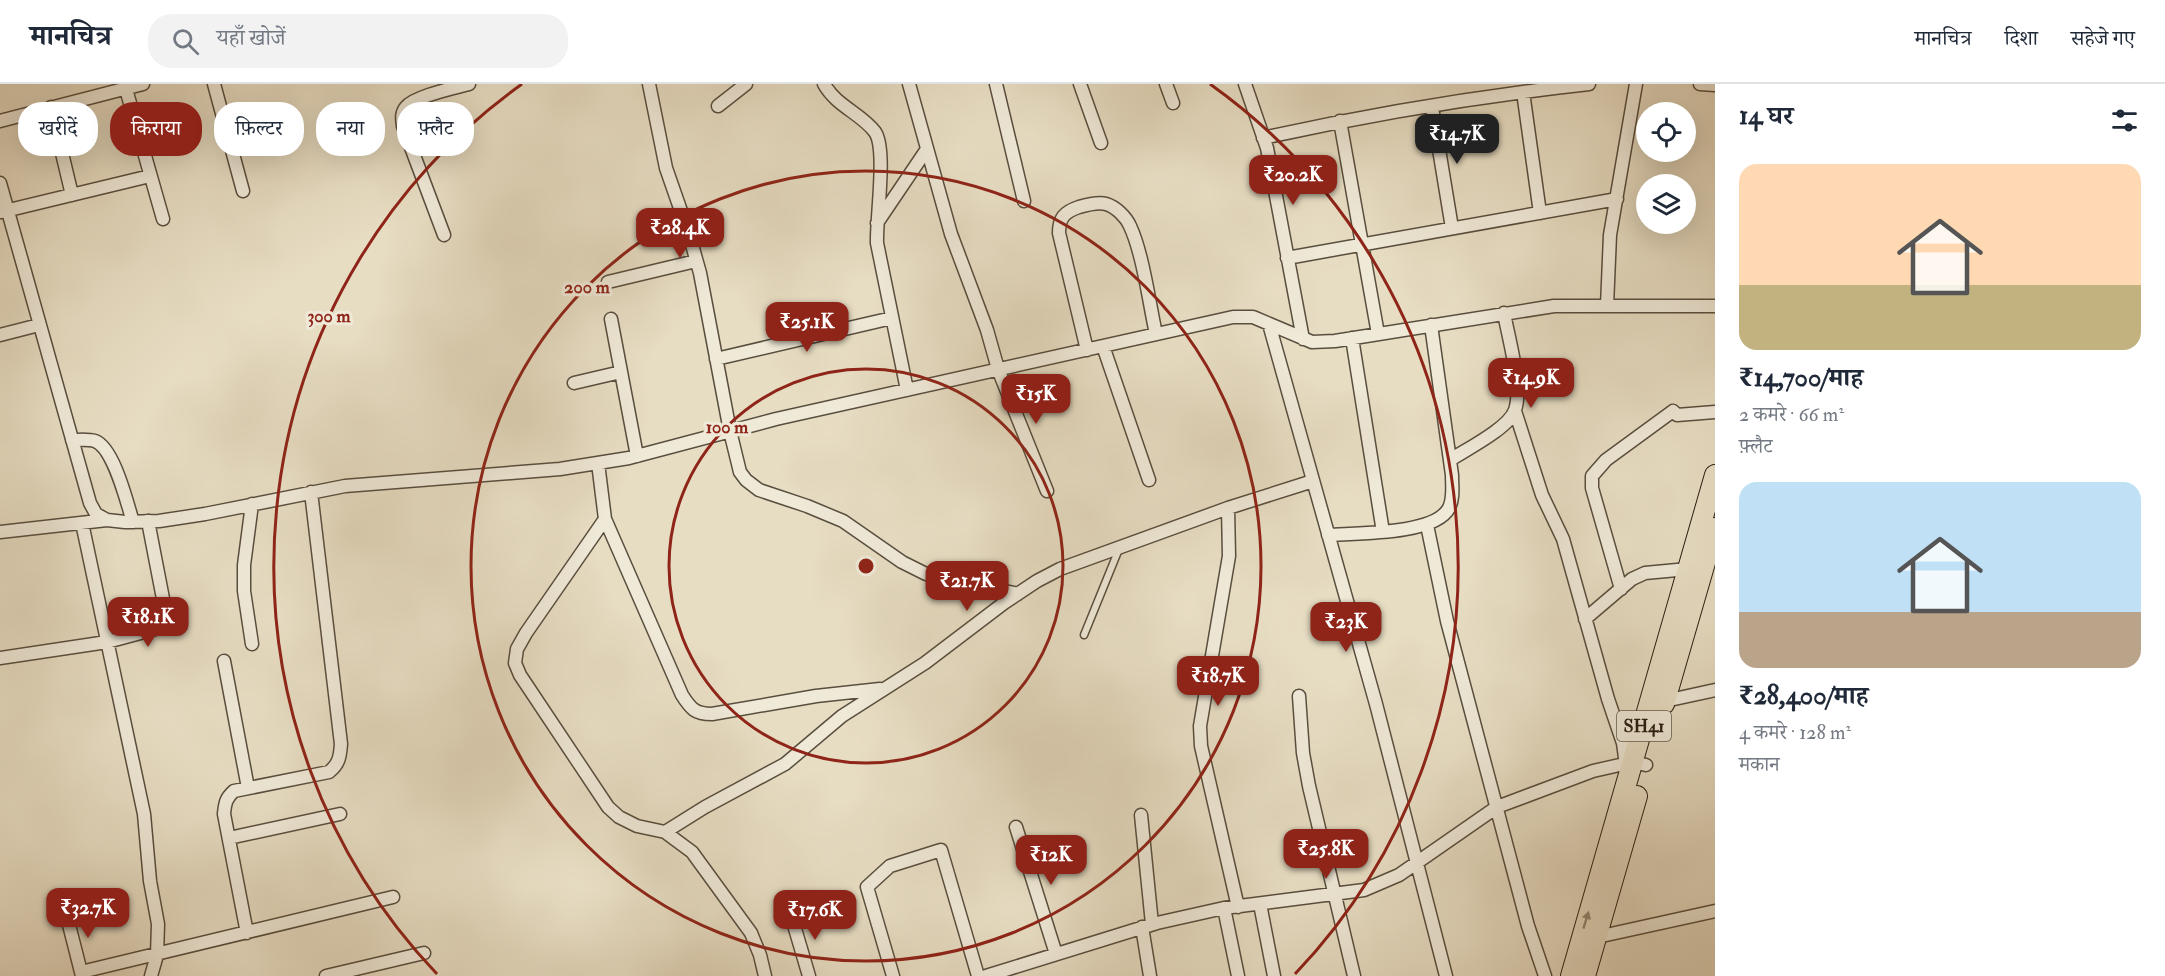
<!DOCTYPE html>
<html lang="hi">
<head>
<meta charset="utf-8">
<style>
	:root { --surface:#fff; --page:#f2f2f3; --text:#1f2937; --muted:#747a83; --line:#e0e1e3; --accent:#8f2418 }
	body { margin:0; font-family:"IM FELL Double Pica","Noto Serif Devanagari",serif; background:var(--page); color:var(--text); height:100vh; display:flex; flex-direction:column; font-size:22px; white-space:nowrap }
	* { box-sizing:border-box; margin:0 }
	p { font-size:20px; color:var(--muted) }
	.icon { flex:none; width:33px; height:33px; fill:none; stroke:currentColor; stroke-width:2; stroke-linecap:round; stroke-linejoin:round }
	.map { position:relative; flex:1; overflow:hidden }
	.details { display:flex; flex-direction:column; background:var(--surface); width:450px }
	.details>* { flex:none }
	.top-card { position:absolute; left:18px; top:18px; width:570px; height:54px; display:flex; gap:12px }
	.buttons { position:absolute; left:1636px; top:18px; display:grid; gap:12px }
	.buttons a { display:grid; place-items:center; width:60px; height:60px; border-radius:50%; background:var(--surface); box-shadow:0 6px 24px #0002; font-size:30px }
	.price { position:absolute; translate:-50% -51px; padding:0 14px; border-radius:12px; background:var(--accent); color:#fff; font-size:20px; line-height:39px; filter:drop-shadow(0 2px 3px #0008) }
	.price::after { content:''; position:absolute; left:50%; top:36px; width:18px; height:14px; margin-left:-9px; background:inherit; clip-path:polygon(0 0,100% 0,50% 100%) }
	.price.active { background:#222; color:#fff }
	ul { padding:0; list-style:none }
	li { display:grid; align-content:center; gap:12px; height:318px; padding:0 24px }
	li span { display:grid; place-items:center; height:186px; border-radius:18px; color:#555 }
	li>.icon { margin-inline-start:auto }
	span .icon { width:108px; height:108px; fill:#fffc; stroke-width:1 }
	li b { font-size:26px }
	h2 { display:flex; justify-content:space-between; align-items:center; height:72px; padding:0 24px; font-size:26px }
	.chip { padding:0 21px; border-radius:24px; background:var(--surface); box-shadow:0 6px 24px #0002; font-size:21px; line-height:54px }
	.chip.active { background:var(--accent); color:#fff }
	header { display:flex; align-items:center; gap:36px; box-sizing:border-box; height:84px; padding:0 30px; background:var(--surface); border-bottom:2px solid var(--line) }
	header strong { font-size:28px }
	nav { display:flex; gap:33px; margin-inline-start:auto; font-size:21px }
	.search { width:420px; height:54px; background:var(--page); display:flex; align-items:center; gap:15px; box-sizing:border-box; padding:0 21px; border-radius:24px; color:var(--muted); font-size:22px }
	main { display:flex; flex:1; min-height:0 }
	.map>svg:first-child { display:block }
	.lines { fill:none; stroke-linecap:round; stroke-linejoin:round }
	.service-casing { stroke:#594e3e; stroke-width:9 }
	.minor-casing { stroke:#594e3e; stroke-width:15 }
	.primary-casing { stroke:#2a1e12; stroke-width:22 }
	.service { stroke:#efe9d8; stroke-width:6 }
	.minor { stroke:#efe9d8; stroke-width:12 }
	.primary { stroke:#e7ddc3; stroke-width:20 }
	.oneway { fill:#928773 }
	.ring { fill:none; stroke:#8f2418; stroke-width:3 }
	.labels { text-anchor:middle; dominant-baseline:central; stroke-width:6; stroke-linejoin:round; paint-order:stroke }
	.shield { fill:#efe9d8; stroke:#655b4d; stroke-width:1.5 }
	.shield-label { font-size:18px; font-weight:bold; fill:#2a1e12 }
	.centre { fill:#8f2418; stroke:#efe9d8; stroke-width:3 }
	.ring-label { font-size:18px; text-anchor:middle; font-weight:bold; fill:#8f2418; stroke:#efe9d8; stroke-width:6; stroke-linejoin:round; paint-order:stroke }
</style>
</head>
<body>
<header>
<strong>मानचित्र</strong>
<div class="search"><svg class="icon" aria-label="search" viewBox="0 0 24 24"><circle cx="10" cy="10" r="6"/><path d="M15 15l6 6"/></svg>यहाँ खोजें</div>
<nav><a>मानचित्र</a><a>दिशा</a><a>सहेजे गए</a></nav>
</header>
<main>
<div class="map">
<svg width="1715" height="892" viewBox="0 0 1715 892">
	<rect width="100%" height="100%" fill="#e7ddc3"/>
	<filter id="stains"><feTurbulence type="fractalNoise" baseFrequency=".00333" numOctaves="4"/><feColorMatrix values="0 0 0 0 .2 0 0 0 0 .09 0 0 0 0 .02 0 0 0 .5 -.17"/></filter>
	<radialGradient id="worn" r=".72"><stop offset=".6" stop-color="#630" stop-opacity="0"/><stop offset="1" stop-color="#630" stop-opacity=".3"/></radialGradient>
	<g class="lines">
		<defs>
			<path id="service" d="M 1084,551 L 1119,465"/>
			<path id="minor" d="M 214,0 L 243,107
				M 649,0 L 666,84 L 689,150 L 700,189 L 730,347 L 740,388 L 746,396 L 759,406 L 807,422 L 843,437 L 902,478 L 926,490 L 1018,510
				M 824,0 C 836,22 862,30 875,48 C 887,65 876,135 877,159 L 907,306
				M 909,0 L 951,150 L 987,246 L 998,285 L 1047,407
				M 996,0 L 1024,117
				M 1080,0 L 1101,59
				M 1166,0 L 1173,19
				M 1245,0 L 1267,64 L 1303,255
				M 1700,0 L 1715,1
				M 126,5 L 163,135
				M 1523,8 L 1540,129
				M 718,22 L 746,0
				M 51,23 L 72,111
				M 1432,23 L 1452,144
				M 0,37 L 143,0
				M 1340,37 L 1378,250
				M 1263,54 C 1371,30 1480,12 1589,0
				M 0,99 L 90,419 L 96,430 L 107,436 L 125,438 L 159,437 L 205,430 L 345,402 L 560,385 L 629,374 L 776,335 L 1233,233 L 1253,233 L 1312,258 L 1335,257 L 1554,222 L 1715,222
				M 1,128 L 150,92
				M 877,139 L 927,65
				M 444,151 L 403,42 C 402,35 401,29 406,23 C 415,12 454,4 469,0
				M 1287,174 L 1617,115
				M 608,198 L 696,177
				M 1607,222 L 1610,151 L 1636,0
				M 611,235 L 637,372
				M 1269,240 L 1376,620 L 1446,892
				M 0,251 L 39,241
				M 1352,254 L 1383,448
				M 1103,262 L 1149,396
				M 1087,266 L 1059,149 C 1059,134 1064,128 1079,123 C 1086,121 1099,118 1106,120 C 1116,123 1126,133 1130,142 C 1143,170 1149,218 1156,250
				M 716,275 L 892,234
				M 574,299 L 621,288
				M 1515,327 L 1542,411 L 1563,455 L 1608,615 L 1623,659 L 1626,681
				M 72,356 C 79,356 89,355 95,357 C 114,364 127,419 133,438
				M 1450,376 C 1467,365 1509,344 1515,326 C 1523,304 1508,252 1504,229
				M 598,379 L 605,435 L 682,611 C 691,625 695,630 712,630 L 816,612 L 880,605
				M 1228,424 L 1229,472 L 1200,642 L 1201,662 L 1238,823
				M 605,435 L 526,549 L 517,565 L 515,579 L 520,591 L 608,723 L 619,733 L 637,742 L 665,748 L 692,768 L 751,849 L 760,871 L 765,892
				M 82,439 L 144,730 L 150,797 L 158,840 L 157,871 L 151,892
				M 1427,441 L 1447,537 L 1528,842 L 1545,892
				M 0,448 L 107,436
				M 1328,451 C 1356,449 1435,451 1449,424 C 1454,414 1452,402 1452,391 L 1431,241
				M 1621,505 L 1592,404 L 1592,392 L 1606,376 L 1673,327 L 1677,331 L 1715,328
				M 1585,535 L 1632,495 L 1645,489 L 1688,485
				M 252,560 L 244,507 L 244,481 L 252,420
				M 0,574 L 107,558 L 159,544 L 165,537 L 165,525 L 148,437
				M 224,577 L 248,704
				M 1299,612 L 1303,669 L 1309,702 L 1354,892
				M 1665,617 L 1715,606
				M 1141,731 L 1152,840
				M 1016,743 L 1056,870
				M 665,748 L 705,723 L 785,680 L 842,632 L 925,579 L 1004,519 L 1037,497 L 1060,485 L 1228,424 L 1313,397
				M 229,754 L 340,730
				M 1260,820 L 1274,892
				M 1224,824 L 1238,892
				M 65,825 L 82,892
				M 791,831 L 809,892
				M 1142,843 L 1150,892
				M 247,849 L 224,730 C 225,719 226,714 234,707 L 329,688 C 339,680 340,673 341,660 L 311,408
				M 1597,853 L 1715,827
				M 81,888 L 393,813
				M 326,892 L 424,869
				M 893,892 L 867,803 L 890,782 L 941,766 L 978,892
				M 986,892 L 1157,839 L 1224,824 L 1364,806 L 1399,791 L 1497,723 L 1593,687 L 1633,678 L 1646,681"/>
			<path id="primary" d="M 1664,620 L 1715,444
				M 1571,892 L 1715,391
				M 1585,892 L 1637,712"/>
		</defs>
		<use href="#service" class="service-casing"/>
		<use href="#minor" class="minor-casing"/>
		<use href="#primary" class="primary-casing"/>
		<use href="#service" class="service"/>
		<use href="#minor" class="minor"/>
		<use href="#primary" class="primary"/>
	</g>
	<defs><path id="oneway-solid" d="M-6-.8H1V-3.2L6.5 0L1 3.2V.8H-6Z" transform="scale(1.5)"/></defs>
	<use class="oneway" href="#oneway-solid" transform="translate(1586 836) rotate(-73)"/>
	<g class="ring">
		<circle cx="866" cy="482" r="197"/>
		<circle cx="866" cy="482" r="395"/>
		<path d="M437 890A592 592 0 0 1 522 0M1210 0A592 592 0 0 1 1295 890"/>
	</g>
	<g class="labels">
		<rect class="shield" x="1617" y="627" width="54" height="30" rx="4.5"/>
		<g class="shield-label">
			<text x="1644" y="642">SH41</text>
		</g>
	</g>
	<circle cx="866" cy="482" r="9" class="centre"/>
	<g class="ring-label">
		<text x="587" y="209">200 m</text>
		<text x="329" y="238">300 m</text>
		<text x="727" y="349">100 m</text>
	</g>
	<rect width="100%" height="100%" filter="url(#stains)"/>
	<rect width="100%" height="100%" fill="url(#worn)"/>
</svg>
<div class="buttons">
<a><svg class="icon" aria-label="locate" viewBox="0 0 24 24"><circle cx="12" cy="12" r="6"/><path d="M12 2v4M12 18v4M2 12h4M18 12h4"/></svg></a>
<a><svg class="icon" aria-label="layers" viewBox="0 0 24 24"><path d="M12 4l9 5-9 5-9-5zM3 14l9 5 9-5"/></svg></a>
</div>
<b class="price active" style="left:1457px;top:81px">₹14.7K</b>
<b class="price" style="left:1293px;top:122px">₹20.2K</b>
<b class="price" style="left:680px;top:175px">₹28.4K</b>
<b class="price" style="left:807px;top:269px">₹25.1K</b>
<b class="price" style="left:1531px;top:325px">₹14.9K</b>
<b class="price" style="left:1036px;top:341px">₹15K</b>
<b class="price" style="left:967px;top:528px">₹21.7K</b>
<b class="price" style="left:148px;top:564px">₹18.1K</b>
<b class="price" style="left:1346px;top:569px">₹23K</b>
<b class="price" style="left:1218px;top:623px">₹18.7K</b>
<b class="price" style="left:1326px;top:796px">₹25.8K</b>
<b class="price" style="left:1051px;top:802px">₹12K</b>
<b class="price" style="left:88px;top:855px">₹32.7K</b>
<b class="price" style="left:815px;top:857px">₹17.6K</b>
<div class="top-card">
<a class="chip">खरीदें</a>
<a class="chip active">किराया</a>
<a class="chip">फ़िल्टर</a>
<a class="chip">नया</a>
<a class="chip">फ़्लैट</a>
</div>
</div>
<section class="details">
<h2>14 घर<svg class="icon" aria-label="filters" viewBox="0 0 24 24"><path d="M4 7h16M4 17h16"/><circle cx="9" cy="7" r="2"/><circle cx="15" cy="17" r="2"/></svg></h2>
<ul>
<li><span style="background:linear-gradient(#ffd9b3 65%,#c2b280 0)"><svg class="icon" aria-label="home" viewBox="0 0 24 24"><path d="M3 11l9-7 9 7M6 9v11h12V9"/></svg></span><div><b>₹14,700/माह</b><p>2 कमरे · 66 m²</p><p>फ़्लैट</p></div></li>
<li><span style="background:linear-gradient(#bfe0f5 70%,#b9a48a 0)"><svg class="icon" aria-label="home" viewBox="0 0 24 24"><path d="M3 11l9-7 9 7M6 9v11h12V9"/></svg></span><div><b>₹28,400/माह</b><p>4 कमरे · 128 m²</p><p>मकान</p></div></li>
</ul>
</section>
</main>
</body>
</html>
